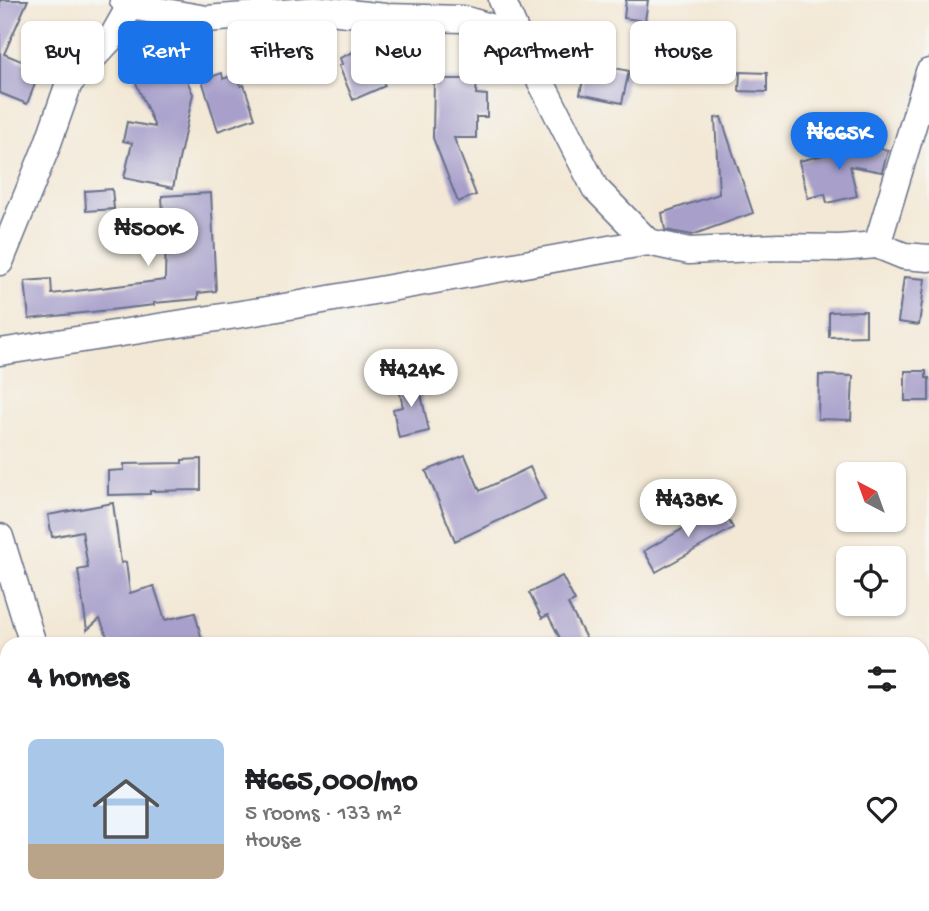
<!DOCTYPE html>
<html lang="en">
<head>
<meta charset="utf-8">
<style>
	:root { --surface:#fff; --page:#f2f2f2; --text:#202124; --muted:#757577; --accent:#1a73e8 }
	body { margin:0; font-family:"Gochi Hand",sans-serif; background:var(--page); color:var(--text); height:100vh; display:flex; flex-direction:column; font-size:26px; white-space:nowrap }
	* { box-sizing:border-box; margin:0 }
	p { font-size:23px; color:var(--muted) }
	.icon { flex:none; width:38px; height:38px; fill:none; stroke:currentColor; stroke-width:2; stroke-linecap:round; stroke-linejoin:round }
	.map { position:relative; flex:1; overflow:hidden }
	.side { position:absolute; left:0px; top:637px; width:929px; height:275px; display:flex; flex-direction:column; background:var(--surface); border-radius:21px 21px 0 0; box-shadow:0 2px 5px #0004 }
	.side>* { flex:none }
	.guide { position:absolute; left:21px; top:21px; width:887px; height:63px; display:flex; gap:14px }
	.needle { width:46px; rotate:319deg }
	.controls { position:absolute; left:836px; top:462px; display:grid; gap:14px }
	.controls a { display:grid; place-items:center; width:70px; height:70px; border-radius:10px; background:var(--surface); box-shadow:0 2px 5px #0004; font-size:35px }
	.price { position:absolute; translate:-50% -60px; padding:0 16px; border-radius:24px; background:#fff; color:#222; font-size:23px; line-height:46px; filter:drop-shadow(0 2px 4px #0008) }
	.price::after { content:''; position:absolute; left:50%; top:42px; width:21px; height:16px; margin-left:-10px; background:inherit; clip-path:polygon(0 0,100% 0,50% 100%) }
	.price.on { background:var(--accent); color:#fff }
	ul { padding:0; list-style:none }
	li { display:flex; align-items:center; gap:21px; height:175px; padding:0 28px }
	li span { display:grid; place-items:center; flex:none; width:196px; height:140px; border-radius:10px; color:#555 }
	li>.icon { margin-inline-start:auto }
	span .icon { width:84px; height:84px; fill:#fffc; stroke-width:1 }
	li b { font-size:30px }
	h2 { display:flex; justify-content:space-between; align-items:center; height:84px; padding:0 28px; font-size:30px }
	.chip { padding:0 24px; border-radius:10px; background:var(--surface); box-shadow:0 2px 5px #0004; font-size:24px; line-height:63px }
	.chip.on { background:var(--accent); color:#fff }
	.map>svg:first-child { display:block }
	.building { fill:#a8a0cb }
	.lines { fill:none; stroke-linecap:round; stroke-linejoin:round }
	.minor-casing { stroke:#677088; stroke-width:29 }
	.minor { stroke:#fff; stroke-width:26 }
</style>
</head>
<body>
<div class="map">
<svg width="929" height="911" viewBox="0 0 929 911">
	<rect width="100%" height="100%" fill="#f6f6f2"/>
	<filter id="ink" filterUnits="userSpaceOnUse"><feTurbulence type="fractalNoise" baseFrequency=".0143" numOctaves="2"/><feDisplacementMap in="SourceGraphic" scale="14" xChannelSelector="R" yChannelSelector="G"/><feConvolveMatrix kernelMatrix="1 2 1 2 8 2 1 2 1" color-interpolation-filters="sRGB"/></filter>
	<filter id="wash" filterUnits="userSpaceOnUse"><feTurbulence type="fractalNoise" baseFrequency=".00686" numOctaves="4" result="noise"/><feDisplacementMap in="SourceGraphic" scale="28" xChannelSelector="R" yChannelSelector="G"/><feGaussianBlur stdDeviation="1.57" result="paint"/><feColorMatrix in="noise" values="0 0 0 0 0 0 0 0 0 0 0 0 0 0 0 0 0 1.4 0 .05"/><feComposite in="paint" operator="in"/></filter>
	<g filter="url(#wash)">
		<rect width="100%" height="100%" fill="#f3e8d5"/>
		<g id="blocks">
			<path class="building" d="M 0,0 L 28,0 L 4,54 L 41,69 L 27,104 L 0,93 Z
				M 626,0 L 648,0 L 645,21 L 624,18 Z
				M 375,42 L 378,49 L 388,45 L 398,69 L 381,77 L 385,86 L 353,100 L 339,66 L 342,64 L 340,58 Z
				M 174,51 L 193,94 L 173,188 L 124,178 L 132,143 L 123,141 L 127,122 L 155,127 L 134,78 L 142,75 L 138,67 Z
				M 587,62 L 629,71 L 622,103 L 580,94 Z
				M 740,72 L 767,73 L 767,92 L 739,91 Z
				M 222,73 L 223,79 L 237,74 L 241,86 L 244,85 L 255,118 L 218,131 L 202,80 Z
				M 434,79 L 477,79 L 476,94 L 487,95 L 487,117 L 476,117 L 476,138 L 454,138 L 476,195 L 458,202 L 433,138 Z
				M 721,117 L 753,213 L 692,235 L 665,230 L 662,213 L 719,194 L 715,118 Z
				M 863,146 L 888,150 L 882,172 L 850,166 L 857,196 L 827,203 L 825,194 L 808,198 L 799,161 Z
				M 112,189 L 114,209 L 86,211 L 85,191 Z
				M 211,193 L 216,291 L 198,293 L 198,299 L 154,303 L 154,305 L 29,319 L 25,281 L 51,279 L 52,294 L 165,280 L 166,233 L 164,233 L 162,196 Z
				M 904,277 L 925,279 L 919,325 L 898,322 Z
				M 866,311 L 866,336 L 829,337 L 829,312 Z
				M 905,371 L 926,371 L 926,378 L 929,378 L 929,401 L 905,401 Z
				M 819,375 L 853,376 L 851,420 L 818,419 Z
				M 417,376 L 429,431 L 399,438 L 393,409 L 403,407 L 397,381 Z
				M 465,455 L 480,491 L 530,467 L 545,499 L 455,541 L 426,471 Z
				M 201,459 L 201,490 L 150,491 L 150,494 L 108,495 L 108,471 L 124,470 L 124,464 L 182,463 L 182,460 Z
				M 113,503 L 121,563 L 126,562 L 130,593 L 154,586 L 165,620 L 195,613 L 203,644 L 110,644 L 100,619 L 87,630 L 78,570 L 88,568 L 82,531 L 52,537 L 48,515 Z
				M 721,507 L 733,528 L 656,572 L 644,551 Z
				M 562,576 L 575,601 L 568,604 L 589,644 L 563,644 L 548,615 L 542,618 L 529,593 Z"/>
		</g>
	</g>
	<g filter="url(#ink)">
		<use href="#blocks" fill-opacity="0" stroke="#677088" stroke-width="2"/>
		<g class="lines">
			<defs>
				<path id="minor" d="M 134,0 L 130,6 L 206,19 L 320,10 L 385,17 L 463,19 L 517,35
					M 502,0 L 517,35 L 595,188 L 648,242
					M 877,245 L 929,72
					M 0,262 L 47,146 L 69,83 L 113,36 L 130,6 L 123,0
					M 0,352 L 267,310 L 648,242 L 689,251 L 779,247 L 839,248 L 877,245 L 904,256 L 929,258
					M 0,537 L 33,644
					M 0,765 L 7,764
					M 922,869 L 929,867
					M 67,905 L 68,911"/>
			</defs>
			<use href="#minor" class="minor-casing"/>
			<use href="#minor" class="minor"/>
		</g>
	</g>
</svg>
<div class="controls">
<a><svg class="needle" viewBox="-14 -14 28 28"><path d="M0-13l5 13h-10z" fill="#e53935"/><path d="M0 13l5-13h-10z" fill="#757577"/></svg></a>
<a><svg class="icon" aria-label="locate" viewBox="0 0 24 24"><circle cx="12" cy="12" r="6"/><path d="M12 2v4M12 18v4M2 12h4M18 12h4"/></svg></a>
</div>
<b class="price on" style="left:839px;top:172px">₦665K</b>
<b class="price" style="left:148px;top:268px">₦500K</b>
<b class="price" style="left:411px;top:409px">₦424K</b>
<b class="price" style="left:688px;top:539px">₦438K</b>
<div class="guide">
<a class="chip">Buy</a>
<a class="chip on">Rent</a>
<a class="chip">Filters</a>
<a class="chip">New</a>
<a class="chip">Apartment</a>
<a class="chip">House</a>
</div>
<section class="side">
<h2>4 homes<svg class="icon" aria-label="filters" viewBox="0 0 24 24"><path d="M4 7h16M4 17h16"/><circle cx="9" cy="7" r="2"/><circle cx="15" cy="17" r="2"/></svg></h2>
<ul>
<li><span style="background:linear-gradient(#a9c7e8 75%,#b9a48a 0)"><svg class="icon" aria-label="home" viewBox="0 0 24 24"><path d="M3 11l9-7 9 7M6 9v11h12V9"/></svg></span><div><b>₦665,000/mo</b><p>5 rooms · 133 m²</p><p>House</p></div><svg class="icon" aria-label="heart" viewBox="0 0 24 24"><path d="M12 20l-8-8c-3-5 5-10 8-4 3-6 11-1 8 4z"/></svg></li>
</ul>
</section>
</div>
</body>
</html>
